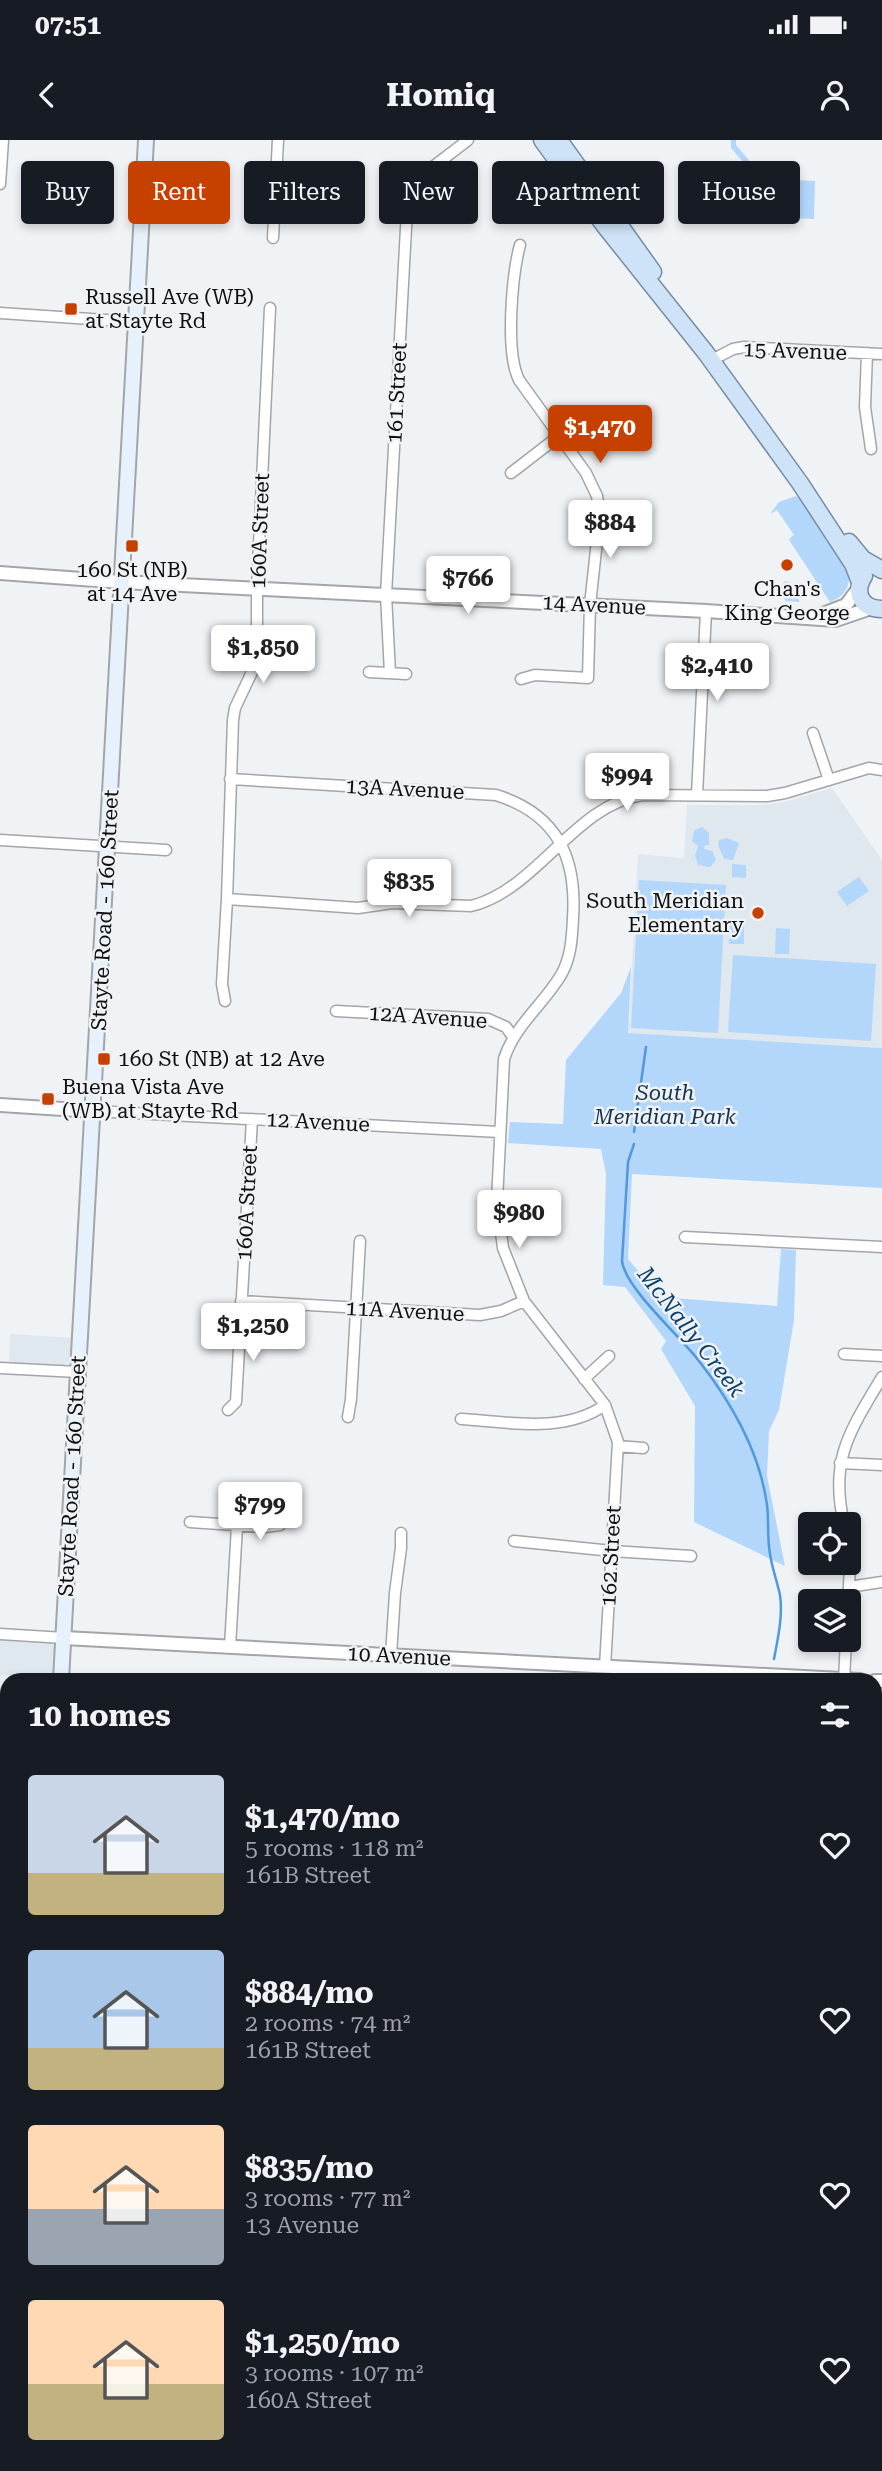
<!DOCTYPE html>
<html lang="en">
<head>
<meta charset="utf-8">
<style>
	:root { --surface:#171b24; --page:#20242c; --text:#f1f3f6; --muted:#9ea1a6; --accent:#c64000 }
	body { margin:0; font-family:"Roboto Serif",serif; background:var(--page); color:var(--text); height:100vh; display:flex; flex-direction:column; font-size:26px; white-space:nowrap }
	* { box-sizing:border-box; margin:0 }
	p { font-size:23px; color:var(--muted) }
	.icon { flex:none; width:38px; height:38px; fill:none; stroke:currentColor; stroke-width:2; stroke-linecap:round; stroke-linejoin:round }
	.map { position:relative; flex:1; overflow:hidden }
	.drawer { position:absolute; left:0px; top:1533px; width:882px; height:798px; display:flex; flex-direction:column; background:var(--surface); border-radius:21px 21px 0 0; box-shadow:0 4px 10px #0003 }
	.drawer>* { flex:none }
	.top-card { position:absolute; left:21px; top:21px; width:840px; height:63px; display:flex; gap:14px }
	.controls { position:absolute; left:798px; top:1372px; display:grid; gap:14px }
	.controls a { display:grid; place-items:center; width:63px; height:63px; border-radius:7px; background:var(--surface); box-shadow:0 4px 10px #0003; font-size:35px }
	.price { position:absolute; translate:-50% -60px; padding:0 16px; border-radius:7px; background:#fff; color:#222; font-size:23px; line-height:46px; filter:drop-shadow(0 2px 4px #0008) }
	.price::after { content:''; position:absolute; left:50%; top:42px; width:21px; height:16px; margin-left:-10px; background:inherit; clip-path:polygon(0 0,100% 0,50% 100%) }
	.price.on { background:var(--accent); color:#fff }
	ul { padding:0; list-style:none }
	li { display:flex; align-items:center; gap:21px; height:175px; padding:0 28px }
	li span { display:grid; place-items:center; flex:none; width:196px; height:140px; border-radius:7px; color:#555 }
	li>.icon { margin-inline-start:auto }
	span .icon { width:84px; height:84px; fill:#fffc; stroke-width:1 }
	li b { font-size:30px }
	h2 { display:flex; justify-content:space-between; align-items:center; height:84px; padding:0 28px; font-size:30px }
	.pill { padding:0 24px; border-radius:7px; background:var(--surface); box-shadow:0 4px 10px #0003; font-size:24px; line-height:63px }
	.pill.on { background:var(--accent); color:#fff }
	.status { display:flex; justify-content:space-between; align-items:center; height:49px; padding:0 35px; background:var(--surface); direction:ltr }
	.status svg { height:19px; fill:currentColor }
	header { display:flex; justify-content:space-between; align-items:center; height:91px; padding:0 28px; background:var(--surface); font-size:32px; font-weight:700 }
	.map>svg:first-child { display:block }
	.built { fill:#dfe7ef }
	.green { fill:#b3d6fb }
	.water { fill:#5198dc }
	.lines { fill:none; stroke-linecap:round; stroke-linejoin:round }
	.stream { stroke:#5198dc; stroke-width:2.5 }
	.minor-casing { stroke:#a3a5a8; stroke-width:13 }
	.tertiary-casing { stroke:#a3a5a8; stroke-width:16 }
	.secondary-casing { stroke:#a3a5a8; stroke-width:18 }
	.primary-casing { stroke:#768ca3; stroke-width:19 }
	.minor { stroke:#fff; stroke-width:10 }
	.tertiary { stroke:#fff; stroke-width:12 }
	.secondary { stroke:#e7f1fb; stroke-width:14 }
	.primary { stroke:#cee3f7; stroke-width:16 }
	.poi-dot { fill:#c64000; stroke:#f0f3f6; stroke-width:2.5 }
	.labels { text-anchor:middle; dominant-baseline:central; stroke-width:5; stroke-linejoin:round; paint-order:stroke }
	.poi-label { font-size:21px; fill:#0e0f10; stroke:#f0f3f6; text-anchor:start }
	.street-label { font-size:21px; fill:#0e0f10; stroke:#f0f3f6 }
	.park-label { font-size:21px; font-style:italic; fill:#15334f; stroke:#f0f3f6 }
	.water-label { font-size:23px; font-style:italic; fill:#0c416d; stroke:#f0f3f6 }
</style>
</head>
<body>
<div class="status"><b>07:51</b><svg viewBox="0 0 49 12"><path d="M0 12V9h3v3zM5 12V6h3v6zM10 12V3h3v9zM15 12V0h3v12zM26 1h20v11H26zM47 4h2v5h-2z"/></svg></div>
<header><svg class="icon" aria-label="back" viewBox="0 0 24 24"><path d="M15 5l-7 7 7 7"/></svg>Homiq<svg class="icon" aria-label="person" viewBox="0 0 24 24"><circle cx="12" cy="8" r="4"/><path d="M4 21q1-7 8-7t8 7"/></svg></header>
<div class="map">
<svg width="882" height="2331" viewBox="0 0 882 2331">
	<rect width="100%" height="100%" fill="#f0f3f6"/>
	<path class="built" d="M 832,648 L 882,720 L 882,908 L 628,893 L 638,714 L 684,718 L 687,665 L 759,665 L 784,662 Z
		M 10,1194 L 76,1198 L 73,1219 L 64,1225 L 9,1223 Z
		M 0,1499 L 52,1503 L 56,1508 L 56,1538 L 0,1535 Z"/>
	<path class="green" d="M 731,0 L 736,0 L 736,5 L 764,38 L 815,41 L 814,79 L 791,78 L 731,8 Z
		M 796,356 C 808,366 849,423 849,438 C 849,450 841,458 830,462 L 791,403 L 789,399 L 794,395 L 777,370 L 770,374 L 779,362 Z
		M 786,441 L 789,442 L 800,462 L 785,461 L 781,445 Z
		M 702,687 L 709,693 L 709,705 L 704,706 L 704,709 L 712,711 L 716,720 L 710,727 L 698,725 L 695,716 L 698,706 L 692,701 L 694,691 Z
		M 727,698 L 739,703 L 733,720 L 724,719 L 718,705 L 719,700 Z
		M 732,724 L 746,725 L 746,738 L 732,737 Z
		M 859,737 L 869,751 L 847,766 L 837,752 Z
		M 639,740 L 726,745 L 718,893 L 631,888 Z
		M 730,784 L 744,784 L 744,804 L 729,804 Z
		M 776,788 L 790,789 L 789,814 L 775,814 Z
		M 733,815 L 876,824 L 871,901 L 728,892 Z
		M 631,827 L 628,893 L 882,908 L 882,1048 L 632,1034 L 628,1119 L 661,1157 L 777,1166 L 781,1109 L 796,1110 L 794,1180 L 779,1270 L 769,1291 L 767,1336 L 785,1426 L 694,1382 L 695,1266 L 661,1209 L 666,1201 L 625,1147 L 603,1145 L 606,1034 L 601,1009 L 508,1003 L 510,982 L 563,984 L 566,920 L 621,853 Z
		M 875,1773 L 882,1791 L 882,1930 L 875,1935 Z
		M 0,2034 L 7,2034 L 7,2068 L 0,2069 Z
		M 875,2084 L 882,2085 L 882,2301 L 875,2299 Z
		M 7,2114 L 7,2185 L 0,2184 L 0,2116 Z
		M 875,2320 L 882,2324 L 882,2331 L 242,2331 L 233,2324 L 875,2324 Z"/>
	<path class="water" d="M 7,2073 L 7,2114 L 0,2116 L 0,2074 Z"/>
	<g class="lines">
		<path class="stream" d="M 634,992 L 646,907
			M 634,1004 L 628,1022 L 622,1121 C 625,1148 681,1197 699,1221 C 731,1262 760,1313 767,1365 C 769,1381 767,1398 770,1414 C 772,1428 777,1441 780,1455 C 783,1476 778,1498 774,1519"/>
		<defs>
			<path id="minor" d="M 0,44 L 3,0
				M 273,98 L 278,0
				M 520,105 C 512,135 505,212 519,240 L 586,333 L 597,356 L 600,373 L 590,465 L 588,538 L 535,535 L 521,539
				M 0,173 L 136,182
				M 867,213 L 865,267 L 871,309
				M 712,220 L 733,209 L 744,207 L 882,214
				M 511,333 L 559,296
				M 600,373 L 645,375
				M 369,532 L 406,534
				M 390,533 L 386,455 L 407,70 L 411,48 L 421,36 L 468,0
				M 813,593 L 829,640
				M 230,639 L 496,655 C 557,674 577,717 573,778 C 572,798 571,818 561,835 C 543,865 515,885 504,919 L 497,1061 L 503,1108 L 524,1161 L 605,1265 L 618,1302 L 605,1527
				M 697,655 L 706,471
				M 0,700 L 166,710
				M 227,759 L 358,768 L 392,763 L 471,766 C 536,751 576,663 643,655 L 767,656 L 785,653 L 869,628 L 882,630
				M 225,861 L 222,844 L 227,759 L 233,580 L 235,568 L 252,532 L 257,505 L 257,448 L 270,168
				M 336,871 L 488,879 L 506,887 L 513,897
				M 94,971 L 499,992
				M 497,1061 L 547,1064
				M 685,1097 L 882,1107
				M 241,1161 L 480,1175 L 501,1171 L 524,1161
				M 844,1214 L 882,1216
				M 0,1228 L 78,1232
				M 584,1239 L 609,1216
				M 228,1270 L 236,1262 L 252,979
				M 348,1277 L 351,1259 L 360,1101
				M 461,1279 C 508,1282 564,1294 605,1265
				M 618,1306 L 643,1308
				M 840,1323 L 882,1325
				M 190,1382 L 265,1387 L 280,1385
				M 844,1384 C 829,1319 850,1291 882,1237
				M 514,1401 L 612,1411 L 691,1416
				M 849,1447 L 882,1442
				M 848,1461 L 850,1428 L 849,1402
				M 0,1494 L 64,1498
				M 230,1507 L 237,1386
				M 391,1515 L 395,1453 L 401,1408 L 401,1393
				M 844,1540 L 846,1500
				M 875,1621 L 882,1631
				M 0,2221 L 7,2220
				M 114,2324 L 126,2331"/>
			<path id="tertiary" d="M 0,433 L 122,442 L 706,471 L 836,480 L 871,468
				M 818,476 L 846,465 L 858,449
				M 0,965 L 94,971
				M 64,1498 L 860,1540
				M 875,1541 L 882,1541
				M 0,1759 L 7,1759
				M 0,2023 L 7,2024"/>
			<path id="secondary" d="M 61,1540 L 146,0
				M 875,2071 L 882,2071"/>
			<path id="primary" d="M 542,0 L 604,85 L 706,213 L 800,343 L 853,424 L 860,442
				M 559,0 L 653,132
				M 849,402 L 863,419 L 882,430
				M 864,436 C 853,453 862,469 882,469"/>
		</defs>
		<use href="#minor" class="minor-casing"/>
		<use href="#tertiary" class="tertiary-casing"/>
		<use href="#secondary" class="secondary-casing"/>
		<use href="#primary" class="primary-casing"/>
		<use href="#minor" class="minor"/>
		<use href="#tertiary" class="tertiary"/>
		<use href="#secondary" class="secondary"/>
		<use href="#primary" class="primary"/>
	</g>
	<g class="poi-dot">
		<rect x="64" y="162" width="14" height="14" rx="3.5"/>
		<rect x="125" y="399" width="14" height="14" rx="3.5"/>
		<circle cx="787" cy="425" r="7"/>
		<circle cx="758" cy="773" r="7"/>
		<rect x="97" y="912" width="14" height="14" rx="3.5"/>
		<rect x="41" y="952" width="14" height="14" rx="3.5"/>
	</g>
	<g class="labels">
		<g class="poi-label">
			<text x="85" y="157">Russell Ave (WB)<tspan x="85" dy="24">at Stayte Rd</tspan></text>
			<text x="132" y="430" text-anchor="middle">160 St (NB)<tspan x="132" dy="24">at 14 Ave</tspan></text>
			<text x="787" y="449" text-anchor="middle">Chan's<tspan x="787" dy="24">King George</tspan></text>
			<text x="744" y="761" text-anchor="end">South Meridian<tspan x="744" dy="24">Elementary</tspan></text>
			<text x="118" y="919">160 St (NB) at 12 Ave</text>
			<text x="62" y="947">Buena Vista Ave<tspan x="62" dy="24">(WB) at Stayte Rd</tspan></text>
		</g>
		<g class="street-label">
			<text transform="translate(795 211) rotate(2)">15 Avenue</text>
			<text transform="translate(397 253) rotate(-87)">161 Street</text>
			<text transform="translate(260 391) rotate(-88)">160A Street</text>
			<text transform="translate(594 465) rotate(3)">14 Avenue</text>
			<text transform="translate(405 649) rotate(3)">13A Avenue</text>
			<text transform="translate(105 770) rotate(-87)">Stayte Road - 160 Street</text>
			<text transform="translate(428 877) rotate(4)">12A Avenue</text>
			<text transform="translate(318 982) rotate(3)">12 Avenue</text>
			<text transform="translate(247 1063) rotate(-87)">160A Street</text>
			<text transform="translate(405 1171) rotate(3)">11A Avenue</text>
			<text transform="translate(72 1336) rotate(-87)">Stayte Road - 160 Street</text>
			<text transform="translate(611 1416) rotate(-87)">162 Street</text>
			<text transform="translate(399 1516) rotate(3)">10 Avenue</text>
		</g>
		<g class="park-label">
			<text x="665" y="953">South<tspan x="665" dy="24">Meridian Park</tspan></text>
		</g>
		<g class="water-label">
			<text transform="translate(691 1192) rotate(52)">McNally Creek</text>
		</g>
	</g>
</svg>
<div class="controls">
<a><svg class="icon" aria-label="locate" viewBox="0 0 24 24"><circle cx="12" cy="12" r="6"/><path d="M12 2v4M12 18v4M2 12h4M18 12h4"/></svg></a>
<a><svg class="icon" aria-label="layers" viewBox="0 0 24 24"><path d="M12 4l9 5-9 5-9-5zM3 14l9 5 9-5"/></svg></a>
</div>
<b class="price on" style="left:600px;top:325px">$1,470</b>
<b class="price" style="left:610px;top:420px">$884</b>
<b class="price" style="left:468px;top:476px">$766</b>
<b class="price" style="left:263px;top:545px">$1,850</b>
<b class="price" style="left:717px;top:563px">$2,410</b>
<b class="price" style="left:627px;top:673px">$994</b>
<b class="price" style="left:409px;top:779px">$835</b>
<b class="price" style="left:519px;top:1110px">$980</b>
<b class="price" style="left:253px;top:1223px">$1,250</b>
<b class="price" style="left:260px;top:1402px">$799</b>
<div class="top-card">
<a class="pill">Buy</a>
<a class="pill on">Rent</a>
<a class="pill">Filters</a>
<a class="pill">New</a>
<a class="pill">Apartment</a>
<a class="pill">House</a>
</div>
<section class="drawer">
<h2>10 homes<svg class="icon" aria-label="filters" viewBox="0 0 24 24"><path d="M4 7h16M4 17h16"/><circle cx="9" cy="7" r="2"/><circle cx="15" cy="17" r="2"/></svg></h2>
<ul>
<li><span style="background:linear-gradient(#c9d6e8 70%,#c2b280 0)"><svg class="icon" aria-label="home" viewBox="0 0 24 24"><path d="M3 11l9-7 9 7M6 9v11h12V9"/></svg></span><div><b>$1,470/mo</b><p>5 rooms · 118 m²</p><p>161B Street</p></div><svg class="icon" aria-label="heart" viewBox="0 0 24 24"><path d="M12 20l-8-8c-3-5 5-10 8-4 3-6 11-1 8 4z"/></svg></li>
<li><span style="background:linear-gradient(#a9c7e8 70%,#c2b280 0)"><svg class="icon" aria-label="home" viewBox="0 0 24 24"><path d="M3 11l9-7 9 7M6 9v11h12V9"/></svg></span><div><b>$884/mo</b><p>2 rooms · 74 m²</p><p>161B Street</p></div><svg class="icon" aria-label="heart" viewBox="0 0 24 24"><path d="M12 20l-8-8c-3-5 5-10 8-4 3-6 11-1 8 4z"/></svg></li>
<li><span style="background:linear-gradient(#ffd9b3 60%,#9aa5b1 0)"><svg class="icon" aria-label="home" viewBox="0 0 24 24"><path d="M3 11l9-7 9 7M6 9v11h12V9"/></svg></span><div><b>$835/mo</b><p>3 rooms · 77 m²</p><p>13 Avenue</p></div><svg class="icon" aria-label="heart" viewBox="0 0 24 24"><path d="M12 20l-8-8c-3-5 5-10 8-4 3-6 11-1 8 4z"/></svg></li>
<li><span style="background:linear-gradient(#ffd9b3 60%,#c2b280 0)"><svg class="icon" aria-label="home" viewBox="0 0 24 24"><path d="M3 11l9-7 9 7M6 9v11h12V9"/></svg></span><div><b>$1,250/mo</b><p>3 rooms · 107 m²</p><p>160A Street</p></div><svg class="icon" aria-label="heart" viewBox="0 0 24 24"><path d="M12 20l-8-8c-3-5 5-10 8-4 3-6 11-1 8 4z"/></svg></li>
</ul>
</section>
</div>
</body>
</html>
